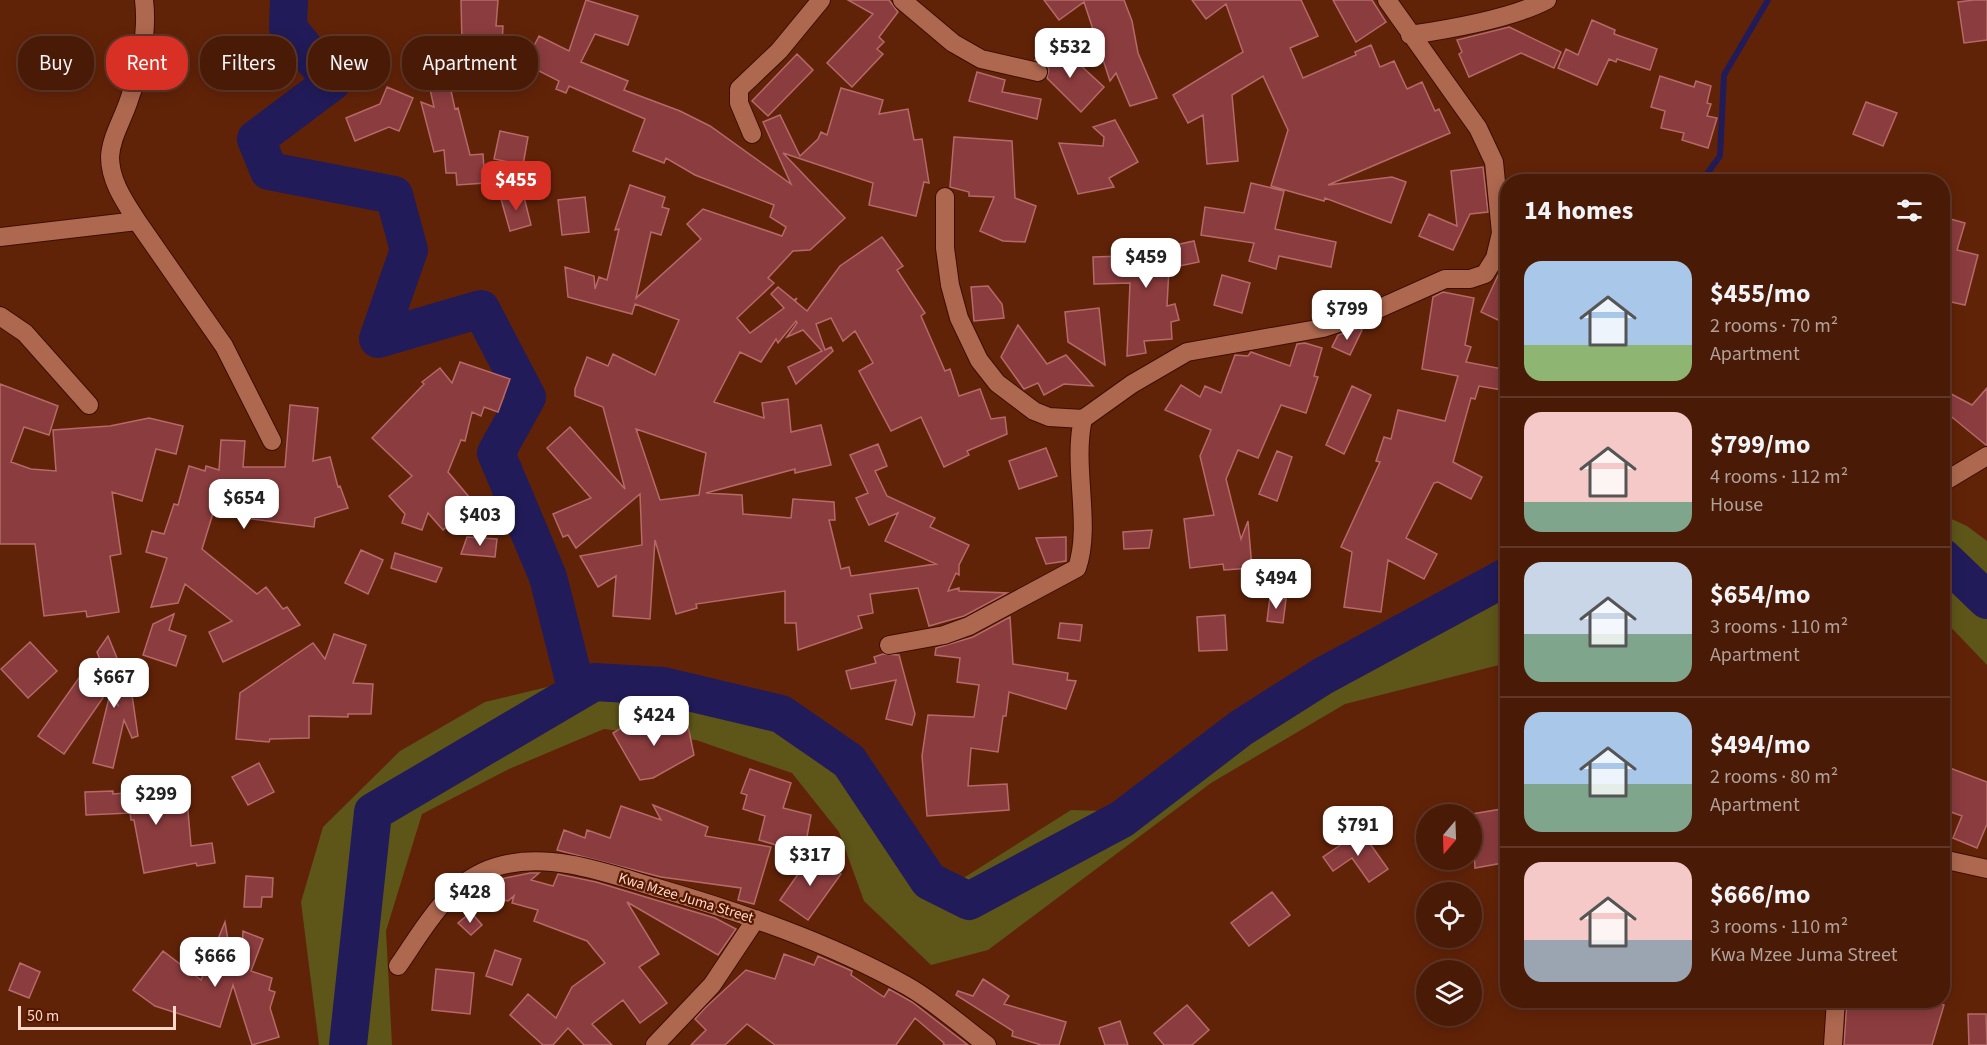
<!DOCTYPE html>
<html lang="en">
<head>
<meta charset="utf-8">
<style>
	:root { --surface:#491a06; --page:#532714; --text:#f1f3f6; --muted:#b1a19b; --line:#613828; --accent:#d93025 }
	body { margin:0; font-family:"Source Sans 3",sans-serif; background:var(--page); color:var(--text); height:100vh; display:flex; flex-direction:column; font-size:22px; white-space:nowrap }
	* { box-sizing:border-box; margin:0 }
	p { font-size:20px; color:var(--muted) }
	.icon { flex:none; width:33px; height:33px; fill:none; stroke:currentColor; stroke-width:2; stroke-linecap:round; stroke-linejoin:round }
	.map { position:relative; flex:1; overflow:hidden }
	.drawer { position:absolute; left:1500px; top:174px; width:450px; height:834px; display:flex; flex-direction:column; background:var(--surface); border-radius:24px; box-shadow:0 3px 15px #0003,0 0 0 2px var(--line) }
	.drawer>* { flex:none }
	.banner { position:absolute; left:18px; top:36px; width:570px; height:54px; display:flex; gap:12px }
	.needle { width:39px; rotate:199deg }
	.buttons { position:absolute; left:1416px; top:804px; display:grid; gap:12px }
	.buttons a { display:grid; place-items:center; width:66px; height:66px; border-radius:50%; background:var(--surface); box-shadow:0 3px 15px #0003,0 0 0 2px var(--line); font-size:30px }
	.scale { position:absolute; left:18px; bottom:15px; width:158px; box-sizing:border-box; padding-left:6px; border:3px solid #ffd8c9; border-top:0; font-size:16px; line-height:21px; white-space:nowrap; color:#ffd8c9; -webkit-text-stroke:4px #541700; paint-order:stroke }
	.price { position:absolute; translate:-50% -51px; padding:0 14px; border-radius:12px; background:#fff; color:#222; font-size:20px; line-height:39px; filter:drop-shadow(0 2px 3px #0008) }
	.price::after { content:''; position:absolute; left:50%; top:36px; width:18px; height:14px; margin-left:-9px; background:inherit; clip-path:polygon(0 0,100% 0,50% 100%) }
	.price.current { background:var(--accent); color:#fff }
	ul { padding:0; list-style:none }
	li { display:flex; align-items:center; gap:18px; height:150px; padding:0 24px }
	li+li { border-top:2px solid var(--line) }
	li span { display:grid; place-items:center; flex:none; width:168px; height:120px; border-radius:18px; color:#555 }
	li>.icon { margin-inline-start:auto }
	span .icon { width:72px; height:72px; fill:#fffc; stroke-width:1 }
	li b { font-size:26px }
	h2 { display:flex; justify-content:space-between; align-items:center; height:72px; padding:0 24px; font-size:26px }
	.chip { padding:0 21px; border-radius:24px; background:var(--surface); box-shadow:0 3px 15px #0003,0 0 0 2px var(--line); font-size:21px; line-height:54px }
	.chip.current { background:var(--accent); color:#fff }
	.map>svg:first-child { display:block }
	.green { fill:#5e5518 }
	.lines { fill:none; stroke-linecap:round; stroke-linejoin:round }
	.stream { stroke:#211b59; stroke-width:6 }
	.river { stroke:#211b59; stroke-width:38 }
	.building { fill:#8b3c3e; stroke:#b56a69; stroke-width:1.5; fill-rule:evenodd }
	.street-casing { stroke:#3d0e00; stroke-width:20 }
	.street { stroke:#ae684f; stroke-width:18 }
	.labels { text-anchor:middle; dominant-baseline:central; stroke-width:4.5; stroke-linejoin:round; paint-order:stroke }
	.street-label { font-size:15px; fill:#ffd8c9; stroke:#541700 }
</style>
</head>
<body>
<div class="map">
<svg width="1987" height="1045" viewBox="0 0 1987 1045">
	<rect width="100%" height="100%" fill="#612308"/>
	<path class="green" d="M 1943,515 L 1967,526 L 1987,541 L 1987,665 L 1943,619 Z
		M 1507,571 L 1507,663 L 1345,704 L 1211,783 L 988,950 L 931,965 L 864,901 L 839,832 L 792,773 L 696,740 L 604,729 L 509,769 L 422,814 L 386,931 L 392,1045 L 319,1045 L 301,902 L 323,827 L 400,751 L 485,702 L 605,673 L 703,687 L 839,749 L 935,896 L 1071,810 L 1134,812 L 1314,678 L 1460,610 L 1500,573 Z"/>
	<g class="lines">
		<path class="stream" d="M 1701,182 L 1720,156 L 1724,75 L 1768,0"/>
		<path class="river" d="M 289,0 L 288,28 L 332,82 L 256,139 L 269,171 L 394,195 L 409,250 L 378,339 L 481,309 L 527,397 L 496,453 L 548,577 L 574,680
			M 1942,557 L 1987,600
			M 348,1045 L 373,812 L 594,682 L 663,686 L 781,714 L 849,761 L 929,881 L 969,901 L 1122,819 L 1241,728 L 1323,676 L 1508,576"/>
	</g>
	<path class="building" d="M 461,0 L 498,0 L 496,26 L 503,26 L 501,62 L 482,61 L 483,44 L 462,43 Z
		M 586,0 L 638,16 L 628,45 L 595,34 L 581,62 L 628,81 L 624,90 L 680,111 L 710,126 L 791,184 L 763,122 L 780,115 L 800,156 L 818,139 L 821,132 L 827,135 L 841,88 L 883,100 L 879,114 L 908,109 L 914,140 L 922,139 L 929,183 L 924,182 L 916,216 L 869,205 L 873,183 L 783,153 L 845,218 L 810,250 L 793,251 L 768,278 L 774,283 L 737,318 L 750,333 L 784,308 L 771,294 L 778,287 L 794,300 L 797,298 L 795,301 L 807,311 L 840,266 L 882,237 L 903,266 L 897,270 L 925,313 L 921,316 L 945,371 L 950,369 L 959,396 L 980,389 L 991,419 L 1005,417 L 1007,434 L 967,451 L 969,455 L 944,467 L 921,417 L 891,431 L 859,371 L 873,363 L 855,331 L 843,341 L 831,318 L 816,324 L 825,350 L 831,347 L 833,351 L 796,384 L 788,367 L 822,351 L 803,330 L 787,337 L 797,323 L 796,321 L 778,343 L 776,339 L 761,362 L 740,352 L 714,402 L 764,418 L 762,403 L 788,399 L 791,432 L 821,425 L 831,465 L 795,473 L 795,469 L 706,493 L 742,495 L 743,514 L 791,518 L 793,499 L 834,502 L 835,520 L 829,520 L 841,569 L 849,567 L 851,576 L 936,564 L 885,541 L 898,513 L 869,525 L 856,498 L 868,493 L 850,455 L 878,444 L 887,466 L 875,471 L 887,496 L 935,518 L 930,527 L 969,545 L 959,565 L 959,575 L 956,573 L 948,591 L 959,588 L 959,591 L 1007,593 L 964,616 L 929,626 L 918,588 L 870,594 L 873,613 L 858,616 L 862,628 L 798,650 L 796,623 L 785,623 L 785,591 L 696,604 L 697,608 L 676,614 L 655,540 L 650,619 L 613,616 L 616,576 L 598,587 L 580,556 L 642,545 L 640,494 L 576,548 L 568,535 L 563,537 L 553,514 L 591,498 L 547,448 L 570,427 L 625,489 L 603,407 L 575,396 L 575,389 L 587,357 L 608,366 L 613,354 L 655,375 L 679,320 L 635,304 L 632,314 L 568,297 L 565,267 L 594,276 L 595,289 L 599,277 L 607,280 L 619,229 L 615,230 L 630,185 L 665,197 L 662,207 L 669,209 L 661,235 L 651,232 L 636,298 L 701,239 L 687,224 L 703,209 L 782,236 L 786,227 L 770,217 L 774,205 L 695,175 L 666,158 L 664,163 L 633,151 L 645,119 L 569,86 L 566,93 L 556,89 L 559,81 L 525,64 L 539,36 L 569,51 ZM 636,429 L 706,453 L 699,495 L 660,500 Z
		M 848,0 L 889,0 L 898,12 L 879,37 L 884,42 L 877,49 L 883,54 L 852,87 L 827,63 L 873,14 Z
		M 1044,0 L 1124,0 L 1132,21 L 1138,53 L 1157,98 L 1130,106 L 1116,73 L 1110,81 L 1084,2 L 1059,20 Z
		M 1192,0 L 1301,0 L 1318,36 L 1290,48 L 1303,78 L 1356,55 L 1355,52 L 1371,45 L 1380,67 L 1394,61 L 1407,89 L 1422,82 L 1435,111 L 1439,109 L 1450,133 L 1328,185 L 1392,177 L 1406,182 L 1391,223 L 1325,198 L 1324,201 L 1271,186 L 1288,130 L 1263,76 L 1232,95 L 1238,161 L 1207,164 L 1203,115 L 1188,123 L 1173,95 L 1243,52 L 1226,4 L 1206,19 Z
		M 1333,0 L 1372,0 L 1386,22 L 1356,42 Z
		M 1974,0 L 1987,0 L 1987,40 L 1964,43 L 1958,2 Z
		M 1592,20 L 1615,30 L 1614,34 L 1657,49 L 1650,70 L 1617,59 L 1616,62 L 1609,59 L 1597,85 L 1558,68 L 1566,49 L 1578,55 Z
		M 1509,27 L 1561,52 L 1554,68 L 1521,53 L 1469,77 L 1459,54 L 1462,52 L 1457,40 Z
		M 1050,45 L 1073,68 L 1078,63 L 1104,87 L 1081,112 L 1047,78 L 1049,69 L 1046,64 L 1035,60 Z
		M 443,54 L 455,109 L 458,108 L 470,155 L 483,154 L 485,183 L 457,185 L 456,173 L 446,173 L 444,150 L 434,152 L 421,102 L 434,107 L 423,58 Z
		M 797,54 L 813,70 L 768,116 L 752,101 Z
		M 977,72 L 1005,80 L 1002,92 L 1041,99 L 1037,119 L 969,101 Z
		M 1660,76 L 1694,87 L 1696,81 L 1711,86 L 1707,103 L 1711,104 L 1707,116 L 1717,118 L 1708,148 L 1682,140 L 1684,133 L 1661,128 L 1665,111 L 1651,107 Z
		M 387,87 L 413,98 L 399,131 L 389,127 L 355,141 L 346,118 L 380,104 Z
		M 1866,102 L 1897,113 L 1883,146 L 1853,134 Z
		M 1115,120 L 1138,162 L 1109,178 L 1114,187 L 1078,194 L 1059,143 L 1103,146 L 1104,137 L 1093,127 Z
		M 500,131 L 528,137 L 523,165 L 494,159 Z
		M 954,137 L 1012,141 L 1015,198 L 1036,206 L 1025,242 L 1003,241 L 980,231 L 994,197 L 969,196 L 969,192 L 950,187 Z
		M 1483,167 L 1488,212 L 1470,214 L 1453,250 L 1419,236 L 1429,214 L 1457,226 L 1451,171 Z
		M 1251,183 L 1284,191 L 1275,229 L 1336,242 L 1331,267 L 1279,256 L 1276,269 L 1249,261 L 1254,243 L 1201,235 L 1205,207 L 1244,213 Z
		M 523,193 L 531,225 L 510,231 L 501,199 Z
		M 585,197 L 589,232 L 562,235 L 558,200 Z
		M 1947,218 L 1965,223 L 1957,250 L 1978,255 L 1965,305 L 1942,300 L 1942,236 Z
		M 1194,241 L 1199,262 L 1169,268 L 1167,306 L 1175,304 L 1179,320 L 1171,322 L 1172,339 L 1144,341 L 1146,353 L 1127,356 L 1130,283 L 1094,284 L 1093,257 L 1124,256 L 1123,252 L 1157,249 Z
		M 1508,254 L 1508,317 L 1501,314 L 1498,320 L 1481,312 Z
		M 1222,275 L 1250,283 L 1242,313 L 1214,305 Z
		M 988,286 L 1002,304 L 1004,318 L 974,321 L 971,287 Z
		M 1443,292 L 1474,298 L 1465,345 L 1471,347 L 1466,362 L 1508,370 L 1508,391 L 1479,386 L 1475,399 L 1471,398 L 1453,462 L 1482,477 L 1471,499 L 1438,482 L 1434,483 L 1406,538 L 1437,554 L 1424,579 L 1388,560 L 1381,612 L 1344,607 L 1352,552 L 1341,547 L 1380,462 L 1376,461 L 1384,437 L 1391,439 L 1398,410 L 1445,421 L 1458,376 L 1422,369 L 1433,297 Z
		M 1099,308 L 1105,365 L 1068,342 L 1065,312 Z
		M 1018,325 L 1047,364 L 1066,355 L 1093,386 L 1064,384 L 1044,395 L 1038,383 L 1024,389 L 1001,357 Z
		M 1359,328 L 1362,330 L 1350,355 L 1332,347 L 1338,335 Z
		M 1305,343 L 1322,348 L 1314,376 L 1318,377 L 1306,413 L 1281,405 L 1258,458 L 1238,450 L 1226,479 L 1241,539 L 1248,521 L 1252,568 L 1224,570 L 1223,564 L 1190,568 L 1184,519 L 1214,515 L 1200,456 L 1211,430 L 1165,410 L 1181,385 L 1200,397 L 1205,386 L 1221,393 L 1235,355 L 1248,356 L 1251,352 L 1290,366 L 1297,344 Z
		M 460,362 L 510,379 L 498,412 L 484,407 L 481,416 L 472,412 L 465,441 L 461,440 L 448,472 L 475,504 L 443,530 L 428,513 L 422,530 L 402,523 L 405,514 L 389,496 L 412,476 L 372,438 L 424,384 L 422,382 L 440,368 L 452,383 Z
		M 0,384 L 58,406 L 49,435 L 24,427 L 11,462 L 31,469 L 56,471 L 53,430 L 110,426 L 149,418 L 183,426 L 176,454 L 156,449 L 142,501 L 112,492 L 121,554 L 110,556 L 119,612 L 87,617 L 86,611 L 44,616 L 35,544 L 0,544 Z
		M 1352,386 L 1371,395 L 1344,454 L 1326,445 Z
		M 1987,388 L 1987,445 L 1986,445 L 1942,409 L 1942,389 L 1972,405 Z
		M 290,405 L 318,408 L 313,461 L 330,457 L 338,487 L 340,486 L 348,508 L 315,518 L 314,527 L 245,518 L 214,510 L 202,549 L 257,594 L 266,587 L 283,609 L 287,607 L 300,625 L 223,662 L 209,632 L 232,621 L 185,584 L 178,603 L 151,607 L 167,558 L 146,552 L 152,531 L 164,534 L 174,504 L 178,505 L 189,466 L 205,471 L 206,466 L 219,470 L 221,440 L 245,441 L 243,467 L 285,467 Z
		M 1046,448 L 1057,476 L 1019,489 L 1009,461 Z
		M 1277,451 L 1292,457 L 1277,501 L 1259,494 Z
		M 1152,530 L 1149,548 L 1124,549 L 1123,532 Z
		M 467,537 L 497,539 L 495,557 L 461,554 Z
		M 1066,537 L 1066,561 L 1046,564 L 1036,538 Z
		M 361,550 L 383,560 L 368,594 L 345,583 Z
		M 395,553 L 442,568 L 436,582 L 391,568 Z
		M 1270,597 L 1286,599 L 1283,623 L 1267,621 Z
		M 174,614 L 169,630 L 186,636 L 176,666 L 143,655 L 153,624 Z
		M 1225,615 L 1227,650 L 1199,651 L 1197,617 Z
		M 1010,617 L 1013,664 L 1068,673 L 1067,680 L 1076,681 L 1066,709 L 1009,692 L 1006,716 L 1003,716 L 998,752 L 971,748 L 968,786 L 1007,784 L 1009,810 L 927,816 L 922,756 L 928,715 L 974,717 L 979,685 L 957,682 L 960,658 L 935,655 L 936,648 L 973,637 Z
		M 1060,623 L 1082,625 L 1080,641 L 1058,638 Z
		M 334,634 L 366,645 L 353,683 L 373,684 L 371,714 L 348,714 L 348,717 L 309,716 L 309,738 L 270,739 L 269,742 L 236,739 L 240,693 L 313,643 L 325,659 Z
		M 108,636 L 132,695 L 138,736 L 132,738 L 124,720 L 113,768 L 93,763 L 109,698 L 118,705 L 112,689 L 113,684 L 111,687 L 97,652 Z
		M 30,642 L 57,671 L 28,698 L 1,669 Z
		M 883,654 L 899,655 L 915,714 L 912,725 L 886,719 L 896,680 L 851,689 L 846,671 L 876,663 L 874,657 Z
		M 81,675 L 105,695 L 64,754 L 38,736 Z
		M 646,712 L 658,731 L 688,726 L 694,755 L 653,778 L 640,780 L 613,733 Z
		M 259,763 L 274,792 L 248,805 L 232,777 Z
		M 1942,765 L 1987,782 L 1987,824 L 1977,848 L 1953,838 L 1962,816 L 1942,809 Z
		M 750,769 L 791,783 L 783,808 L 811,815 L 804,853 L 759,840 L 765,816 L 743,809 L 747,795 L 741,793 Z
		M 186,788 L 191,846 L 212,843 L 215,863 L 197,866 L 196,863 L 144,873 L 134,820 L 131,820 L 130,813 L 86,815 L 85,792 L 113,791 L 113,794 Z
		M 653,805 L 708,827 L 705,836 L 771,847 L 754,904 L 738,900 L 741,888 L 661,877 L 557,850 L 564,830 L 585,838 L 587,830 L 610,838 L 621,806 L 661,820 Z
		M 1508,808 L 1508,862 L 1475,868 L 1472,814 Z
		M 1361,831 L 1388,869 L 1369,882 L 1352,858 L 1333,871 L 1323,857 Z
		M 812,854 L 841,874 L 808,920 L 780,900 Z
		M 530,873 L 539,873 L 531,880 L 553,886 L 558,874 L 596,882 L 715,918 L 736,929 L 718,955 L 627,902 L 659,954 L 639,967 L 667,1003 L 640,1023 L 623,1000 L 592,1024 L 612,1045 L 584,1045 L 568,1028 L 553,1045 L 543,1045 L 510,1015 L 528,994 L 556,1018 L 572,987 L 605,963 L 587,941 L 534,921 L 538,910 L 512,903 L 514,896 L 508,901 L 494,898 L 491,881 Z
		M 246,876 L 273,878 L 272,897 L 262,897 L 261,907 L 244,907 Z
		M 1272,892 L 1290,915 L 1249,946 L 1231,923 Z
		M 471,912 L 482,925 L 471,935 L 458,923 Z
		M 225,922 L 233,970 L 241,970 L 243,931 L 263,939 L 251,971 L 272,978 L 269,990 L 275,992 L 270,1008 L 279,1037 L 252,1045 L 233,985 L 220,1027 L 155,1006 L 133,990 L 163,951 L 201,980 Z
		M 495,950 L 521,959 L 512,985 L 486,976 Z
		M 784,954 L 814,965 L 818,956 L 852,971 L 851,975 L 884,997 L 889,989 L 912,1002 L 968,1045 L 943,1045 L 944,1043 L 915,1018 L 896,1045 L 775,1045 L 747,1024 L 725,1045 L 691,1045 L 706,1030 L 695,1019 L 705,1008 L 746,970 L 775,979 Z
		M 20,963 L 40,972 L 29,998 L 9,990 Z
		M 436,969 L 474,973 L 470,1014 L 432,1010 Z
		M 983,979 L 1009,996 L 1004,1004 L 1066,1022 L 1059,1045 L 1041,1045 L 1012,1036 L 1013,1031 L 956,995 L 958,991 L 973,996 Z
		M 1847,1000 L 1929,1000 L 1944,1005 L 1932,1045 L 1844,1045 Z
		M 1187,1005 L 1209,1030 L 1192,1045 L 1164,1045 L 1154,1033 Z
		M 1968,1014 L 1986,1014 L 1987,1045 L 1969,1045 Z
		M 1120,1021 L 1128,1045 L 1105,1045 L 1099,1028 Z"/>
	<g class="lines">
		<defs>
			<path id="street" d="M 144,0 C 148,32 140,70 129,100 C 123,119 111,137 110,157 C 110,181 125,202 137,221 L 224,346 L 272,441
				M 902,0 L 953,43 L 981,59 L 1038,72
				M 1410,35 C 1451,29 1511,19 1547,0
				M 752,134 L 739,103 L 739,89 L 779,51 L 821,0
				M 945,197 L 945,248 L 950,285 L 959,318 L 979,360 L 997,383 L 1034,411 L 1049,417 L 1083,419 L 1132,384 L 1187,352 L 1323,328 L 1369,313 L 1445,279 L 1470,279 L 1485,274 L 1495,258 L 1501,233 L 1494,162 L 1478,128 L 1387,0
				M 0,237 L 137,221
				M 0,316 L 25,333 L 89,405
				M 1942,483 L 1987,456
				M 889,645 L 944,635 L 969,626 L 1077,568 C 1092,525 1072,466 1083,419
				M 1942,859 L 1987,869
				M 398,966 C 426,926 450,877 503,865 C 553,853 606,873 654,887 C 740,912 828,942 907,986 C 937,1003 960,1025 987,1045
				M 655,1045 L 712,985 L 756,919
				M 1833,1045 L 1836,1000"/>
		</defs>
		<use href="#street" class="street-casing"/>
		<use href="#street" class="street"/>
	</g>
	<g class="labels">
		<g class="street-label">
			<text transform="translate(686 898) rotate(17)">Kwa Mzee Juma Street</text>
		</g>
	</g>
</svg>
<div class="buttons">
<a><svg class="needle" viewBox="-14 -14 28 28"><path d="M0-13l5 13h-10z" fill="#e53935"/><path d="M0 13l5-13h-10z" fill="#b1a19b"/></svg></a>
<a><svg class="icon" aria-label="locate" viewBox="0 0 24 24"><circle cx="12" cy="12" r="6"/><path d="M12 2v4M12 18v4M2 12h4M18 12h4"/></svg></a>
<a><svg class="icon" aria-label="layers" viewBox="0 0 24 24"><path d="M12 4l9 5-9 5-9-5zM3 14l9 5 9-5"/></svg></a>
</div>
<div class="scale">50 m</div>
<b class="price" style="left:1070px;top:79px">$532</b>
<b class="price current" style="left:516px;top:212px">$455</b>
<b class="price" style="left:1146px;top:289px">$459</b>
<b class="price" style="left:1347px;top:341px">$799</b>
<b class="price" style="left:244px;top:530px">$654</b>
<b class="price" style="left:480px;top:547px">$403</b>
<b class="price" style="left:1276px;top:610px">$494</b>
<b class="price" style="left:114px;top:709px">$667</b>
<b class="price" style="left:654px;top:747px">$424</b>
<b class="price" style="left:156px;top:826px">$299</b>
<b class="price" style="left:1358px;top:857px">$791</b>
<b class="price" style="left:810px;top:887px">$317</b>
<b class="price" style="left:470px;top:924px">$428</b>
<b class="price" style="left:215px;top:988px">$666</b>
<div class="banner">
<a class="chip">Buy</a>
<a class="chip current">Rent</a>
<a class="chip">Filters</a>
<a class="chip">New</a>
<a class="chip">Apartment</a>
</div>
<section class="drawer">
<h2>14 homes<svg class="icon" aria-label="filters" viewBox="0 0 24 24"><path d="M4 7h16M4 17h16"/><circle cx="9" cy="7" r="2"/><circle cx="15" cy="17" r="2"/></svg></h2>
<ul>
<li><span style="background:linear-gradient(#a9c7e8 70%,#8fb573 0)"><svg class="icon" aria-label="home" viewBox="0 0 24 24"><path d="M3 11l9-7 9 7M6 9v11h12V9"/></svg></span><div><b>$455/mo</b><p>2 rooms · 70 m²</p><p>Apartment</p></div></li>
<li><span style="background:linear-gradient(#f6c9c9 75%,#7fa58c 0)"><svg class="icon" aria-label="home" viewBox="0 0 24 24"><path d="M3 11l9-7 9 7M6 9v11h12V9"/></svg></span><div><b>$799/mo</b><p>4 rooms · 112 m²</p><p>House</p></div></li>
<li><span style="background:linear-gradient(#c9d6e8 60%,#7fa58c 0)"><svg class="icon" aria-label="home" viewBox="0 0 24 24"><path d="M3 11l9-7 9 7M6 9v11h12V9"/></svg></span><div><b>$654/mo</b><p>3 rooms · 110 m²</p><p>Apartment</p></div></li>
<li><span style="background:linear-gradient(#a9c7e8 60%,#7fa58c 0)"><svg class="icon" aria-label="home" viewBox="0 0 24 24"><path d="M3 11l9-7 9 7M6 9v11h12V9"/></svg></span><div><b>$494/mo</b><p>2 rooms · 80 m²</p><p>Apartment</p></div></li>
<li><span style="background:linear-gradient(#f6c9c9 65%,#9aa5b1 0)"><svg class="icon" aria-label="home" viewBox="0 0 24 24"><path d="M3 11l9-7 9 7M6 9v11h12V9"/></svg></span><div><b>$666/mo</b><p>3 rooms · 110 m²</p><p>Kwa Mzee Juma Street</p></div></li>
</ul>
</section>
</div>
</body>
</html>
